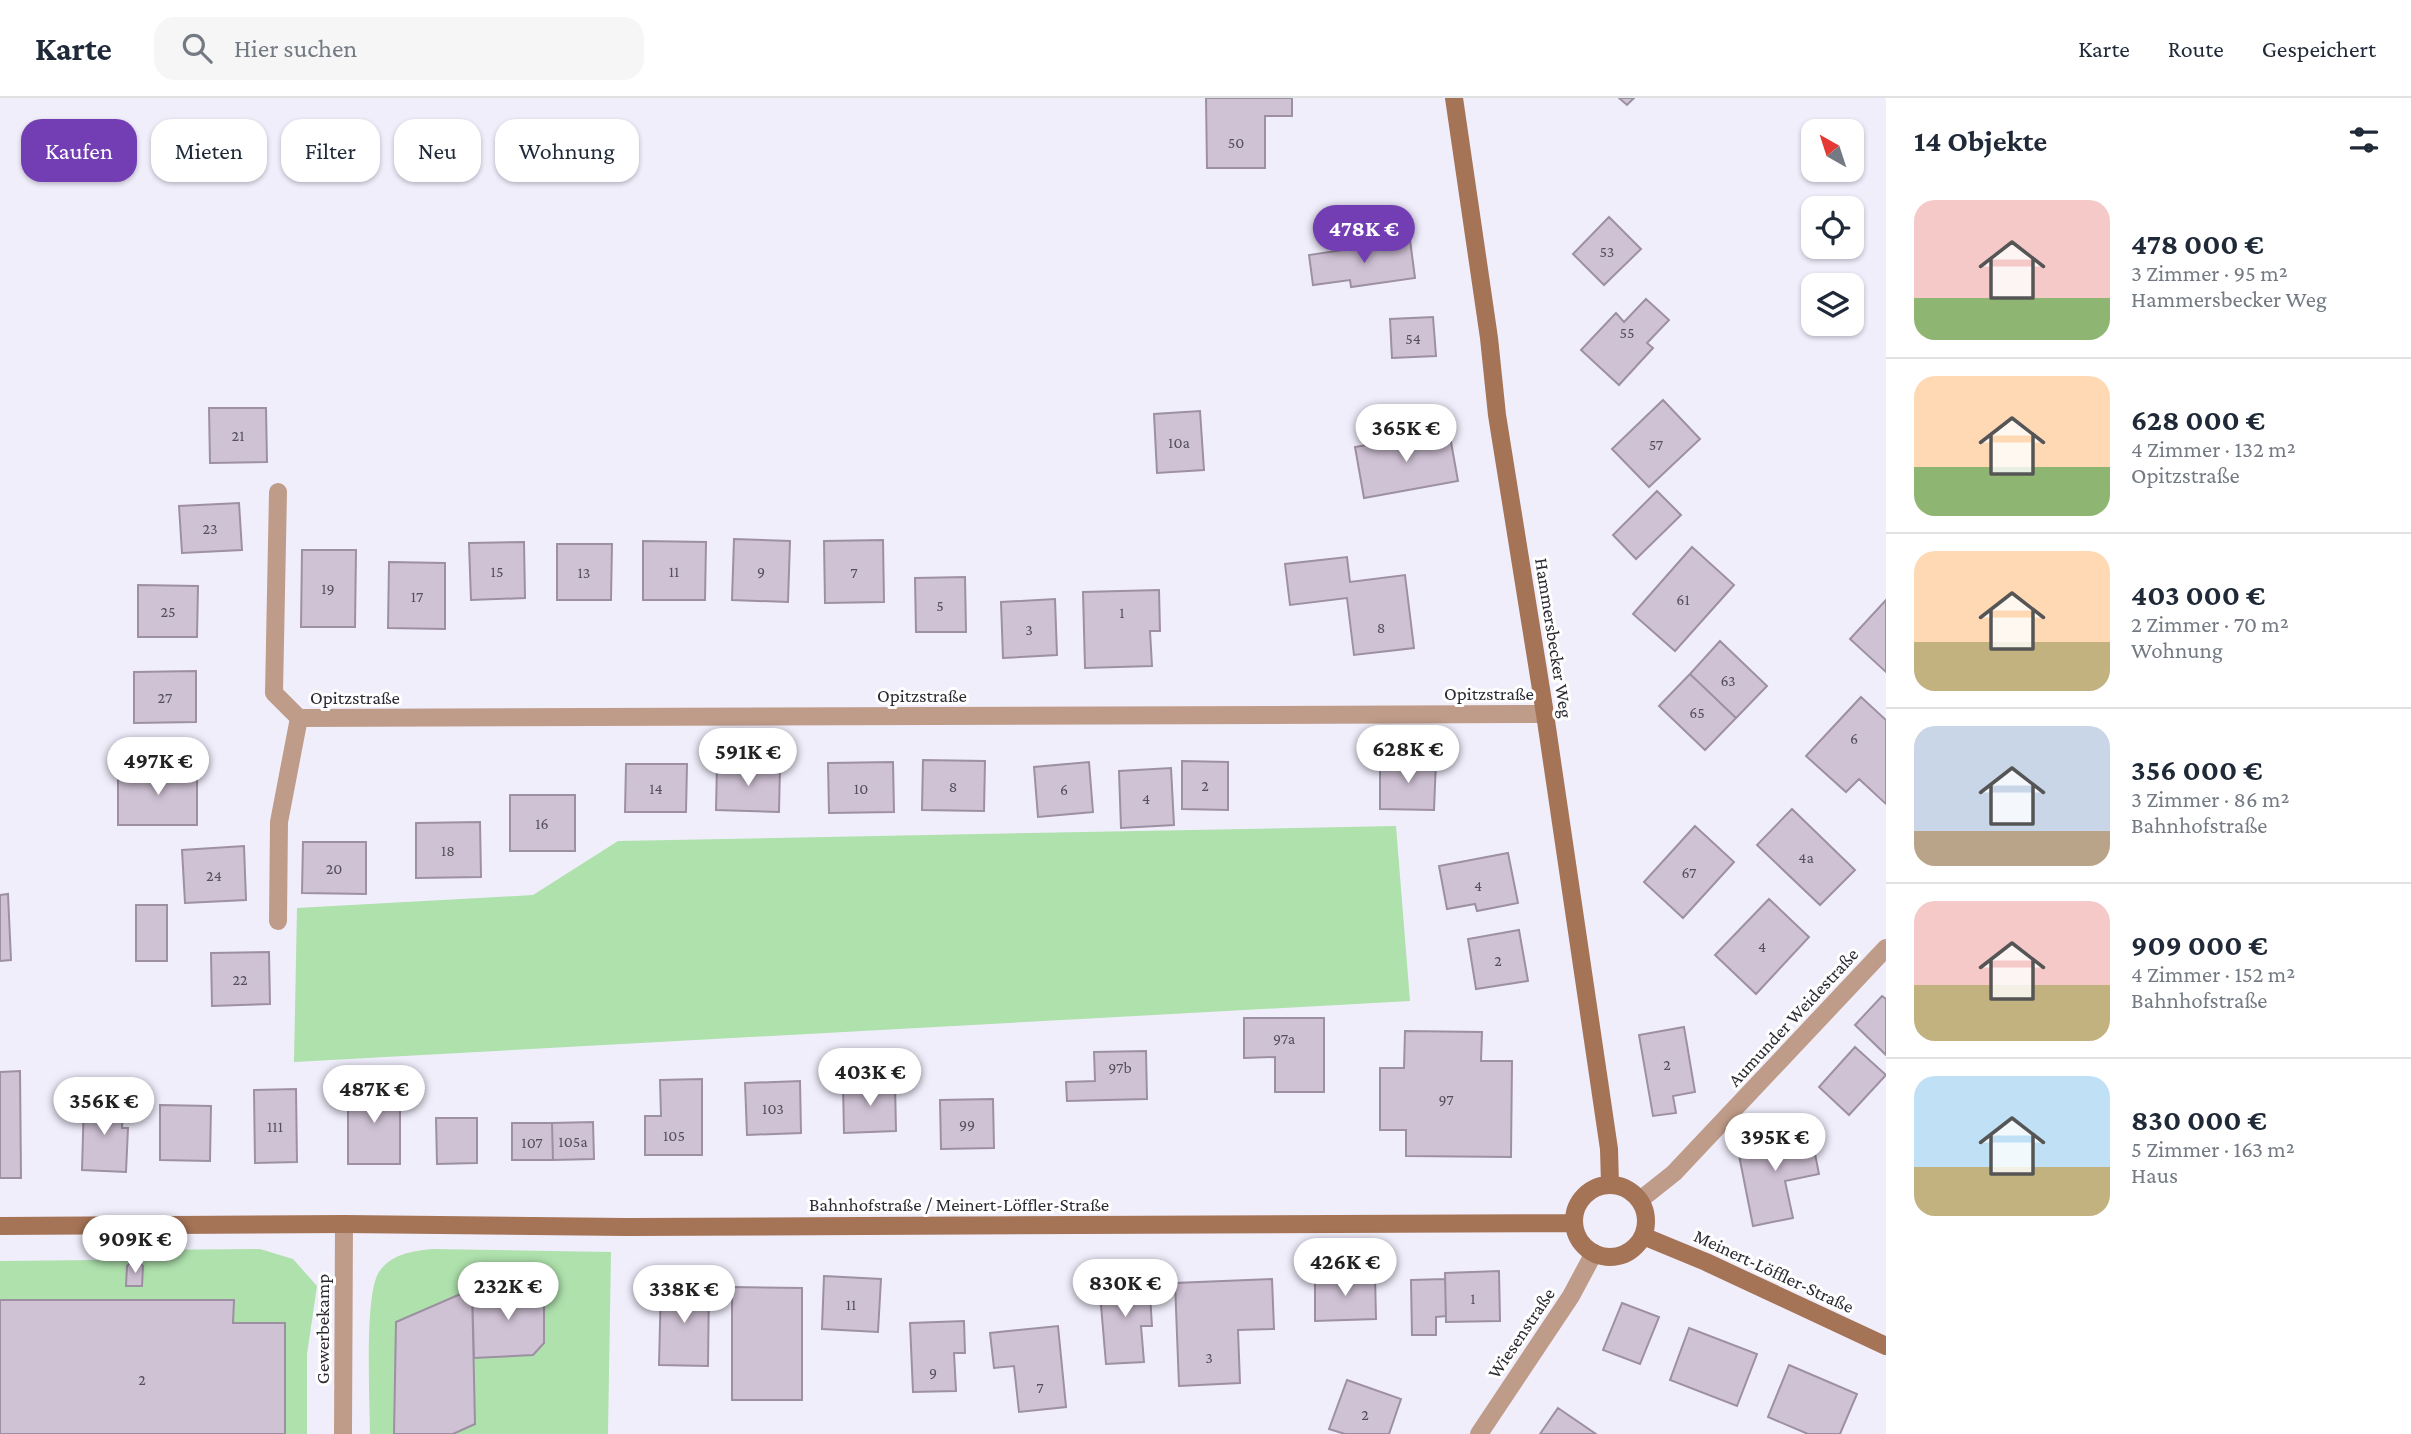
<!DOCTYPE html>
<html lang="de">
<head>
<meta charset="utf-8">
<style>
	:root { --surface:#fff; --page:#f6f6f7; --text:#1f2937; --muted:#747a83; --line:#e0e1e3; --accent:#733db4 }
	body { margin:0; font-family:"Crimson Pro",serif; background:var(--page); color:var(--text); height:100vh; display:flex; flex-direction:column; font-size:26px; white-space:nowrap }
	* { box-sizing:border-box; margin:0 }
	p { font-size:23px; color:var(--muted) }
	.icon { flex:none; width:38px; height:38px; fill:none; stroke:currentColor; stroke-width:2; stroke-linecap:round; stroke-linejoin:round }
	.map { position:relative; flex:1; overflow:hidden }
	.side { display:flex; flex-direction:column; background:var(--surface); width:525px }
	.side>* { flex:none }
	.guide { position:absolute; left:21px; top:21px; width:665px; height:63px; display:flex; gap:14px }
	.needle { width:46px; rotate:321deg }
	.buttons { position:absolute; left:1801px; top:21px; display:grid; gap:14px }
	.buttons a { display:grid; place-items:center; width:63px; height:63px; border-radius:14px; background:var(--surface); box-shadow:0 2px 5px #0004; font-size:35px }
	.price { position:absolute; translate:-50% -60px; padding:0 16px; border-radius:24px; background:#fff; color:#222; font-size:23px; line-height:46px; filter:drop-shadow(0 2px 4px #0008) }
	.price::after { content:''; position:absolute; left:50%; top:42px; width:21px; height:16px; margin-left:-10px; background:inherit; clip-path:polygon(0 0,100% 0,50% 100%) }
	.price.on { background:var(--accent); color:#fff }
	ul { padding:0; list-style:none }
	li { display:flex; align-items:center; gap:21px; height:175px; padding:0 28px }
	li+li { border-top:2px solid var(--line) }
	li span { display:grid; place-items:center; flex:none; width:196px; height:140px; border-radius:21px; color:#555 }
	li>.icon { margin-inline-start:auto }
	span .icon { width:84px; height:84px; fill:#fffc; stroke-width:1 }
	li b { font-size:30px }
	h2 { display:flex; justify-content:space-between; align-items:center; height:84px; padding:0 28px; font-size:30px }
	.tag { padding:0 24px; border-radius:21px; background:var(--surface); box-shadow:0 2px 5px #0004; font-size:24px; line-height:63px }
	.tag.on { background:var(--accent); color:#fff }
	header { display:flex; align-items:center; gap:42px; box-sizing:border-box; height:98px; padding:0 35px; background:var(--surface); border-bottom:2px solid var(--line) }
	header strong { font-size:33px }
	nav { display:flex; gap:38px; margin-inline-start:auto; font-size:24px }
	.search { width:490px; height:63px; background:var(--page); display:flex; align-items:center; gap:18px; box-sizing:border-box; padding:0 24px; border-radius:21px; color:var(--muted); font-size:26px }
	main { display:flex; flex:1; min-height:0 }
	.map>svg:first-child { display:block }
	.green { fill:#aee1ac }
	.building { fill:#d0c2d5; stroke:#9d90a2; stroke-width:2 }
	.lines { fill:none; stroke-linecap:round; stroke-linejoin:round }
	.lane { stroke:#bf9c89; stroke-width:18 }
	.street { stroke:#bf9c89; stroke-width:18 }
	.secondary { stroke:#a57356; stroke-width:18 }
	.labels { text-anchor:middle; dominant-baseline:central; stroke-width:6; stroke-linejoin:round; paint-order:stroke }
	.number-label { font-size:16px; fill:#54505b }
	.street-label { font-size:19px; fill:#2b2a32; stroke:#fefefe }
</style>
</head>
<body>
<header>
<strong>Karte</strong>
<div class="search"><svg class="icon" aria-label="search" viewBox="0 0 24 24"><circle cx="10" cy="10" r="6"/><path d="M15 15l6 6"/></svg>Hier suchen</div>
<nav><a>Karte</a><a>Route</a><a>Gespeichert</a></nav>
</header>
<main>
<div class="map">
<svg width="1886" height="1336" viewBox="0 0 1886 1336">
	<rect width="100%" height="100%" fill="#f1eefc"/>
	<path class="green" d="M 1396,728 L 1410,903 L 294,964 L 297,810 L 533,797 L 618,743 Z
		M 260,1151 L 293,1161 L 317,1188 L 307,1256 L 307,1336 L 0,1336 L 0,1163 L 96,1162 L 138,1152 Z
		M 432,1151 L 611,1154 L 608,1336 L 370,1336 C 370,1304 364,1196 379,1174 C 391,1156 413,1153 432,1151 Z"/>
	<path class="building" d="M 1206,0 L 1292,0 L 1292,18 L 1265,18 L 1265,70 L 1207,70 Z
		M 1619,0 L 1634,0 L 1627,7 Z
		M 1609,119 L 1641,151 L 1604,187 L 1573,156 Z
		M 1410,142 L 1415,180 L 1351,189 L 1350,182 L 1313,187 L 1309,157 Z
		M 1646,201 L 1669,222 L 1647,245 L 1653,250 L 1619,287 L 1581,252 L 1616,215 L 1624,224 Z
		M 1433,219 L 1436,258 L 1392,260 L 1390,221 Z
		M 1663,302 L 1700,341 L 1649,389 L 1612,351 Z
		M 209,310 L 266,310 L 267,364 L 210,365 Z
		M 1200,313 L 1204,372 L 1157,375 L 1154,316 Z
		M 1449,333 L 1458,383 L 1364,400 L 1355,349 Z
		M 1657,393 L 1681,417 L 1636,461 L 1613,437 Z
		M 239,405 L 242,452 L 182,455 L 179,408 Z
		M 734,441 L 790,443 L 788,504 L 732,502 Z
		M 883,442 L 884,504 L 825,505 L 824,443 Z
		M 643,443 L 706,444 L 705,502 L 643,502 Z
		M 524,444 L 525,500 L 471,502 L 469,445 Z
		M 557,446 L 612,446 L 611,502 L 557,502 Z
		M 1692,449 L 1734,487 L 1675,553 L 1633,516 Z
		M 302,452 L 356,452 L 355,529 L 301,529 Z
		M 1347,459 L 1350,484 L 1405,477 L 1414,550 L 1354,557 L 1347,500 L 1290,507 L 1285,466 Z
		M 389,464 L 445,465 L 445,531 L 388,530 Z
		M 965,479 L 966,534 L 916,534 L 915,480 Z
		M 138,487 L 198,488 L 197,539 L 138,539 Z
		M 1159,492 L 1160,533 L 1150,533 L 1152,568 L 1085,570 L 1083,494 Z
		M 1055,501 L 1057,557 L 1003,560 L 1001,504 Z
		M 1886,502 L 1886,574 L 1850,541 Z
		M 1720,543 L 1767,588 L 1736,620 L 1690,576 Z
		M 196,573 L 196,624 L 134,625 L 134,574 Z
		M 1690,576 L 1736,620 L 1705,652 L 1659,608 Z
		M 1861,599 L 1886,622 L 1886,706 L 1859,681 L 1846,694 L 1806,658 Z
		M 923,662 L 985,663 L 984,713 L 922,712 Z
		M 1380,662 L 1436,663 L 1434,712 L 1380,711 Z
		M 1182,663 L 1228,664 L 1228,712 L 1182,711 Z
		M 893,664 L 894,714 L 829,715 L 828,665 Z
		M 1089,664 L 1093,714 L 1038,719 L 1034,669 Z
		M 626,666 L 687,666 L 686,714 L 625,714 Z
		M 717,666 L 780,667 L 779,714 L 716,712 Z
		M 197,670 L 197,727 L 118,727 L 118,671 Z
		M 1171,670 L 1174,727 L 1121,730 L 1119,673 Z
		M 510,697 L 575,697 L 575,753 L 510,753 Z
		M 1792,711 L 1855,772 L 1820,807 L 1757,747 Z
		M 480,724 L 481,779 L 416,780 L 416,725 Z
		M 1695,728 L 1734,764 L 1683,820 L 1644,784 Z
		M 303,744 L 366,744 L 366,796 L 302,795 Z
		M 244,748 L 246,802 L 185,805 L 182,752 Z
		M 1508,755 L 1518,805 L 1477,813 L 1475,806 L 1447,811 L 1439,768 Z
		M 8,796 L 11,862 L 0,863 L 0,797 Z
		M 1769,801 L 1809,839 L 1756,896 L 1715,857 Z
		M 136,807 L 167,807 L 167,863 L 136,863 Z
		M 1519,832 L 1528,883 L 1476,891 L 1468,841 Z
		M 269,854 L 270,906 L 212,908 L 211,855 Z
		M 1882,898 L 1886,901 L 1886,957 L 1855,927 Z
		M 1244,920 L 1324,920 L 1324,994 L 1275,994 L 1275,959 L 1244,960 Z
		M 1684,929 L 1695,994 L 1673,998 L 1676,1015 L 1653,1018 L 1639,937 Z
		M 1405,933 L 1482,934 L 1481,963 L 1512,963 L 1511,1059 L 1406,1058 L 1406,1032 L 1380,1032 L 1380,970 L 1404,970 Z
		M 1855,949 L 1886,977 L 1849,1017 L 1819,989 Z
		M 1146,953 L 1147,1001 L 1067,1003 L 1066,984 L 1095,983 L 1094,954 Z
		M 20,973 L 21,1080 L 0,1080 L 0,974 Z
		M 702,981 L 702,1057 L 645,1057 L 645,1018 L 661,1018 L 660,982 Z
		M 800,983 L 801,1035 L 747,1037 L 745,985 Z
		M 895,986 L 896,1033 L 844,1035 L 843,988 Z
		M 348,988 L 400,988 L 400,1066 L 348,1066 Z
		M 296,991 L 297,1064 L 255,1065 L 254,992 Z
		M 84,1001 L 123,1003 L 122,1030 L 128,1030 L 126,1074 L 82,1072 Z
		M 993,1001 L 994,1050 L 941,1051 L 940,1002 Z
		M 160,1007 L 211,1008 L 210,1063 L 160,1062 Z
		M 436,1020 L 477,1020 L 477,1065 L 437,1066 Z
		M 593,1024 L 594,1061 L 553,1062 L 552,1025 Z
		M 512,1025 L 552,1025 L 553,1062 L 512,1062 Z
		M 1810,1031 L 1819,1076 L 1785,1083 L 1793,1120 L 1753,1128 L 1737,1047 Z
		M 131,1164 L 138,1164 L 143,1168 L 142,1188 L 126,1188 L 127,1168 Z
		M 1499,1173 L 1500,1223 L 1446,1224 L 1445,1175 Z
		M 1375,1177 L 1376,1221 L 1315,1223 L 1315,1179 Z
		M 824,1178 L 881,1181 L 878,1234 L 822,1231 Z
		M 1149,1181 L 1152,1228 L 1141,1228 L 1144,1264 L 1106,1266 L 1099,1184 Z
		M 1272,1181 L 1274,1231 L 1238,1232 L 1240,1285 L 1179,1288 L 1175,1185 Z
		M 1445,1181 L 1446,1218 L 1436,1219 L 1436,1237 L 1412,1237 L 1411,1182 Z
		M 661,1186 L 709,1186 L 708,1268 L 659,1267 Z
		M 732,1189 L 802,1190 L 802,1302 L 732,1302 Z
		M 544,1190 L 544,1245 L 533,1257 L 474,1260 L 472,1191 Z
		M 472,1191 L 475,1326 L 453,1336 L 394,1336 L 396,1224 Z
		M 0,1202 L 234,1202 L 233,1225 L 285,1225 L 285,1336 L 0,1336 Z
		M 1622,1205 L 1659,1219 L 1640,1266 L 1603,1252 Z
		M 964,1223 L 965,1255 L 954,1255 L 956,1293 L 913,1294 L 910,1225 Z
		M 1058,1228 L 1066,1309 L 1019,1314 L 1014,1268 L 994,1270 L 990,1235 Z
		M 1689,1230 L 1757,1256 L 1737,1308 L 1670,1282 Z
		M 1789,1267 L 1857,1296 L 1840,1336 L 1808,1336 L 1768,1319 Z
		M 1347,1282 L 1401,1301 L 1389,1336 L 1345,1336 L 1329,1331 Z
		M 1558,1310 L 1596,1336 L 1540,1336 Z"/>
	<g class="lines">
		<path class="lane" d="M 278,823 L 279,724 L 299,620 L 274,595 L 278,394"/>
		<path class="street" d="M 299,620 L 1545,616
			M 1640,1102 L 1674,1075 L 1886,850
			M 343,1336 L 344,1126
			M 1479,1336 L 1571,1198 L 1594,1155"/>
		<path class="secondary" d="M 1454,0 L 1489,240 L 1497,317 L 1545,616 L 1609,1051 L 1610,1086
			M1574 1123a36 36 0 1 1 72 0a36 36 0 1 1-72 0Z
			M 0,1128 L 344,1126 L 627,1129 L 1574,1125
			M 1643,1138 L 1706,1164 L 1886,1248"/>
	</g>
	<g class="labels">
		<g class="number-label">
			<text x="1236" y="44">50</text>
			<text x="1607" y="153">53</text>
			<text x="1627" y="234">55</text>
			<text x="1413" y="240">54</text>
			<text x="238" y="337">21</text>
			<text x="1179" y="344">10a</text>
			<text x="1656" y="346">57</text>
			<text x="210" y="430">23</text>
			<text x="497" y="473">15</text>
			<text x="674" y="473">11</text>
			<text x="761" y="473">9</text>
			<text x="584" y="474">13</text>
			<text x="854" y="474">7</text>
			<text x="328" y="490">19</text>
			<text x="417" y="498">17</text>
			<text x="1683" y="501">61</text>
			<text x="940" y="507">5</text>
			<text x="168" y="513">25</text>
			<text x="1122" y="514">1</text>
			<text x="1381" y="529">8</text>
			<text x="1029" y="531">3</text>
			<text x="1728" y="582">63</text>
			<text x="165" y="599">27</text>
			<text x="1697" y="614">65</text>
			<text x="1854" y="640">6</text>
			<text x="1205" y="687">2</text>
			<text x="953" y="688">8</text>
			<text x="656" y="690">14</text>
			<text x="861" y="690">10</text>
			<text x="1064" y="691">6</text>
			<text x="1146" y="700">4</text>
			<text x="542" y="725">16</text>
			<text x="448" y="752">18</text>
			<text x="1806" y="759">4a</text>
			<text x="334" y="770">20</text>
			<text x="1689" y="774">67</text>
			<text x="214" y="777">24</text>
			<text x="1478" y="787">4</text>
			<text x="1762" y="848">4</text>
			<text x="1498" y="862">2</text>
			<text x="240" y="881">22</text>
			<text x="1284" y="940">97a</text>
			<text x="1667" y="966">2</text>
			<text x="1120" y="969">97b</text>
			<text x="1446" y="1001">97</text>
			<text x="773" y="1010">103</text>
			<text x="967" y="1026">99</text>
			<text x="275" y="1028">111</text>
			<text x="674" y="1037">105</text>
			<text x="573" y="1043">105a</text>
			<text x="532" y="1044">107</text>
			<text x="1473" y="1200">1</text>
			<text x="851" y="1206">11</text>
			<text x="1209" y="1259">3</text>
			<text x="933" y="1274">9</text>
			<text x="142" y="1281">2</text>
			<text x="1040" y="1289">7</text>
			<text x="1365" y="1316">2</text>
		</g>
		<g class="street-label">
			<text transform="translate(1554 540) rotate(81)">Hammersbecker Weg</text>
			<text x="1489" y="595">Opitzstraße</text>
			<text x="922" y="597">Opitzstraße</text>
			<text x="355" y="599">Opitzstraße</text>
			<text transform="translate(1793 919) rotate(-47)">Aumunder Weidestraße</text>
			<text x="959" y="1106">Bahnhofstraße / Meinert-Löffler-Straße</text>
			<text transform="translate(1774 1173) rotate(25)">Meinert-Löffler-Straße</text>
			<text transform="translate(322 1231) rotate(-90)">Gewerbekamp</text>
			<text transform="translate(1521 1235) rotate(-56)">Wiesenstraße</text>
		</g>
	</g>
</svg>
<div class="buttons">
<a><svg class="needle" viewBox="-14 -14 28 28"><path d="M0-13l5 13h-10z" fill="#e53935"/><path d="M0 13l5-13h-10z" fill="#747a83"/></svg></a>
<a><svg class="icon" aria-label="locate" viewBox="0 0 24 24"><circle cx="12" cy="12" r="6"/><path d="M12 2v4M12 18v4M2 12h4M18 12h4"/></svg></a>
<a><svg class="icon" aria-label="layers" viewBox="0 0 24 24"><path d="M12 4l9 5-9 5-9-5zM3 14l9 5 9-5"/></svg></a>
</div>
<b class="price on" style="left:1364px;top:167px">478K €</b>
<b class="price" style="left:1406px;top:366px">365K €</b>
<b class="price" style="left:1408px;top:687px">628K €</b>
<b class="price" style="left:748px;top:690px">591K €</b>
<b class="price" style="left:158px;top:699px">497K €</b>
<b class="price" style="left:870px;top:1010px">403K €</b>
<b class="price" style="left:374px;top:1027px">487K €</b>
<b class="price" style="left:104px;top:1039px">356K €</b>
<b class="price" style="left:1775px;top:1075px">395K €</b>
<b class="price" style="left:135px;top:1177px">909K €</b>
<b class="price" style="left:1345px;top:1200px">426K €</b>
<b class="price" style="left:1125px;top:1221px">830K €</b>
<b class="price" style="left:508px;top:1224px">232K €</b>
<b class="price" style="left:684px;top:1227px">338K €</b>
<div class="guide">
<a class="tag on">Kaufen</a>
<a class="tag">Mieten</a>
<a class="tag">Filter</a>
<a class="tag">Neu</a>
<a class="tag">Wohnung</a>
</div>
</div>
<section class="side">
<h2>14 Objekte<svg class="icon" aria-label="filters" viewBox="0 0 24 24"><path d="M4 7h16M4 17h16"/><circle cx="9" cy="7" r="2"/><circle cx="15" cy="17" r="2"/></svg></h2>
<ul>
<li><span style="background:linear-gradient(#f6c9c9 70%,#8fb573 0)"><svg class="icon" aria-label="home" viewBox="0 0 24 24"><path d="M3 11l9-7 9 7M6 9v11h12V9"/></svg></span><div><b>478 000 €</b><p>3 Zimmer · 95 m²</p><p>Hammersbecker Weg</p></div></li>
<li><span style="background:linear-gradient(#ffd9b3 65%,#8fb573 0)"><svg class="icon" aria-label="home" viewBox="0 0 24 24"><path d="M3 11l9-7 9 7M6 9v11h12V9"/></svg></span><div><b>628 000 €</b><p>4 Zimmer · 132 m²</p><p>Opitzstraße</p></div></li>
<li><span style="background:linear-gradient(#ffd9b3 65%,#c2b280 0)"><svg class="icon" aria-label="home" viewBox="0 0 24 24"><path d="M3 11l9-7 9 7M6 9v11h12V9"/></svg></span><div><b>403 000 €</b><p>2 Zimmer · 70 m²</p><p>Wohnung</p></div></li>
<li><span style="background:linear-gradient(#c9d6e8 75%,#b9a48a 0)"><svg class="icon" aria-label="home" viewBox="0 0 24 24"><path d="M3 11l9-7 9 7M6 9v11h12V9"/></svg></span><div><b>356 000 €</b><p>3 Zimmer · 86 m²</p><p>Bahnhofstraße</p></div></li>
<li><span style="background:linear-gradient(#f6c9c9 60%,#c2b280 0)"><svg class="icon" aria-label="home" viewBox="0 0 24 24"><path d="M3 11l9-7 9 7M6 9v11h12V9"/></svg></span><div><b>909 000 €</b><p>4 Zimmer · 152 m²</p><p>Bahnhofstraße</p></div></li>
<li><span style="background:linear-gradient(#bfe0f5 65%,#c2b280 0)"><svg class="icon" aria-label="home" viewBox="0 0 24 24"><path d="M3 11l9-7 9 7M6 9v11h12V9"/></svg></span><div><b>830 000 €</b><p>5 Zimmer · 163 m²</p><p>Haus</p></div></li>
</ul>
</section>
</main>
</body>
</html>
